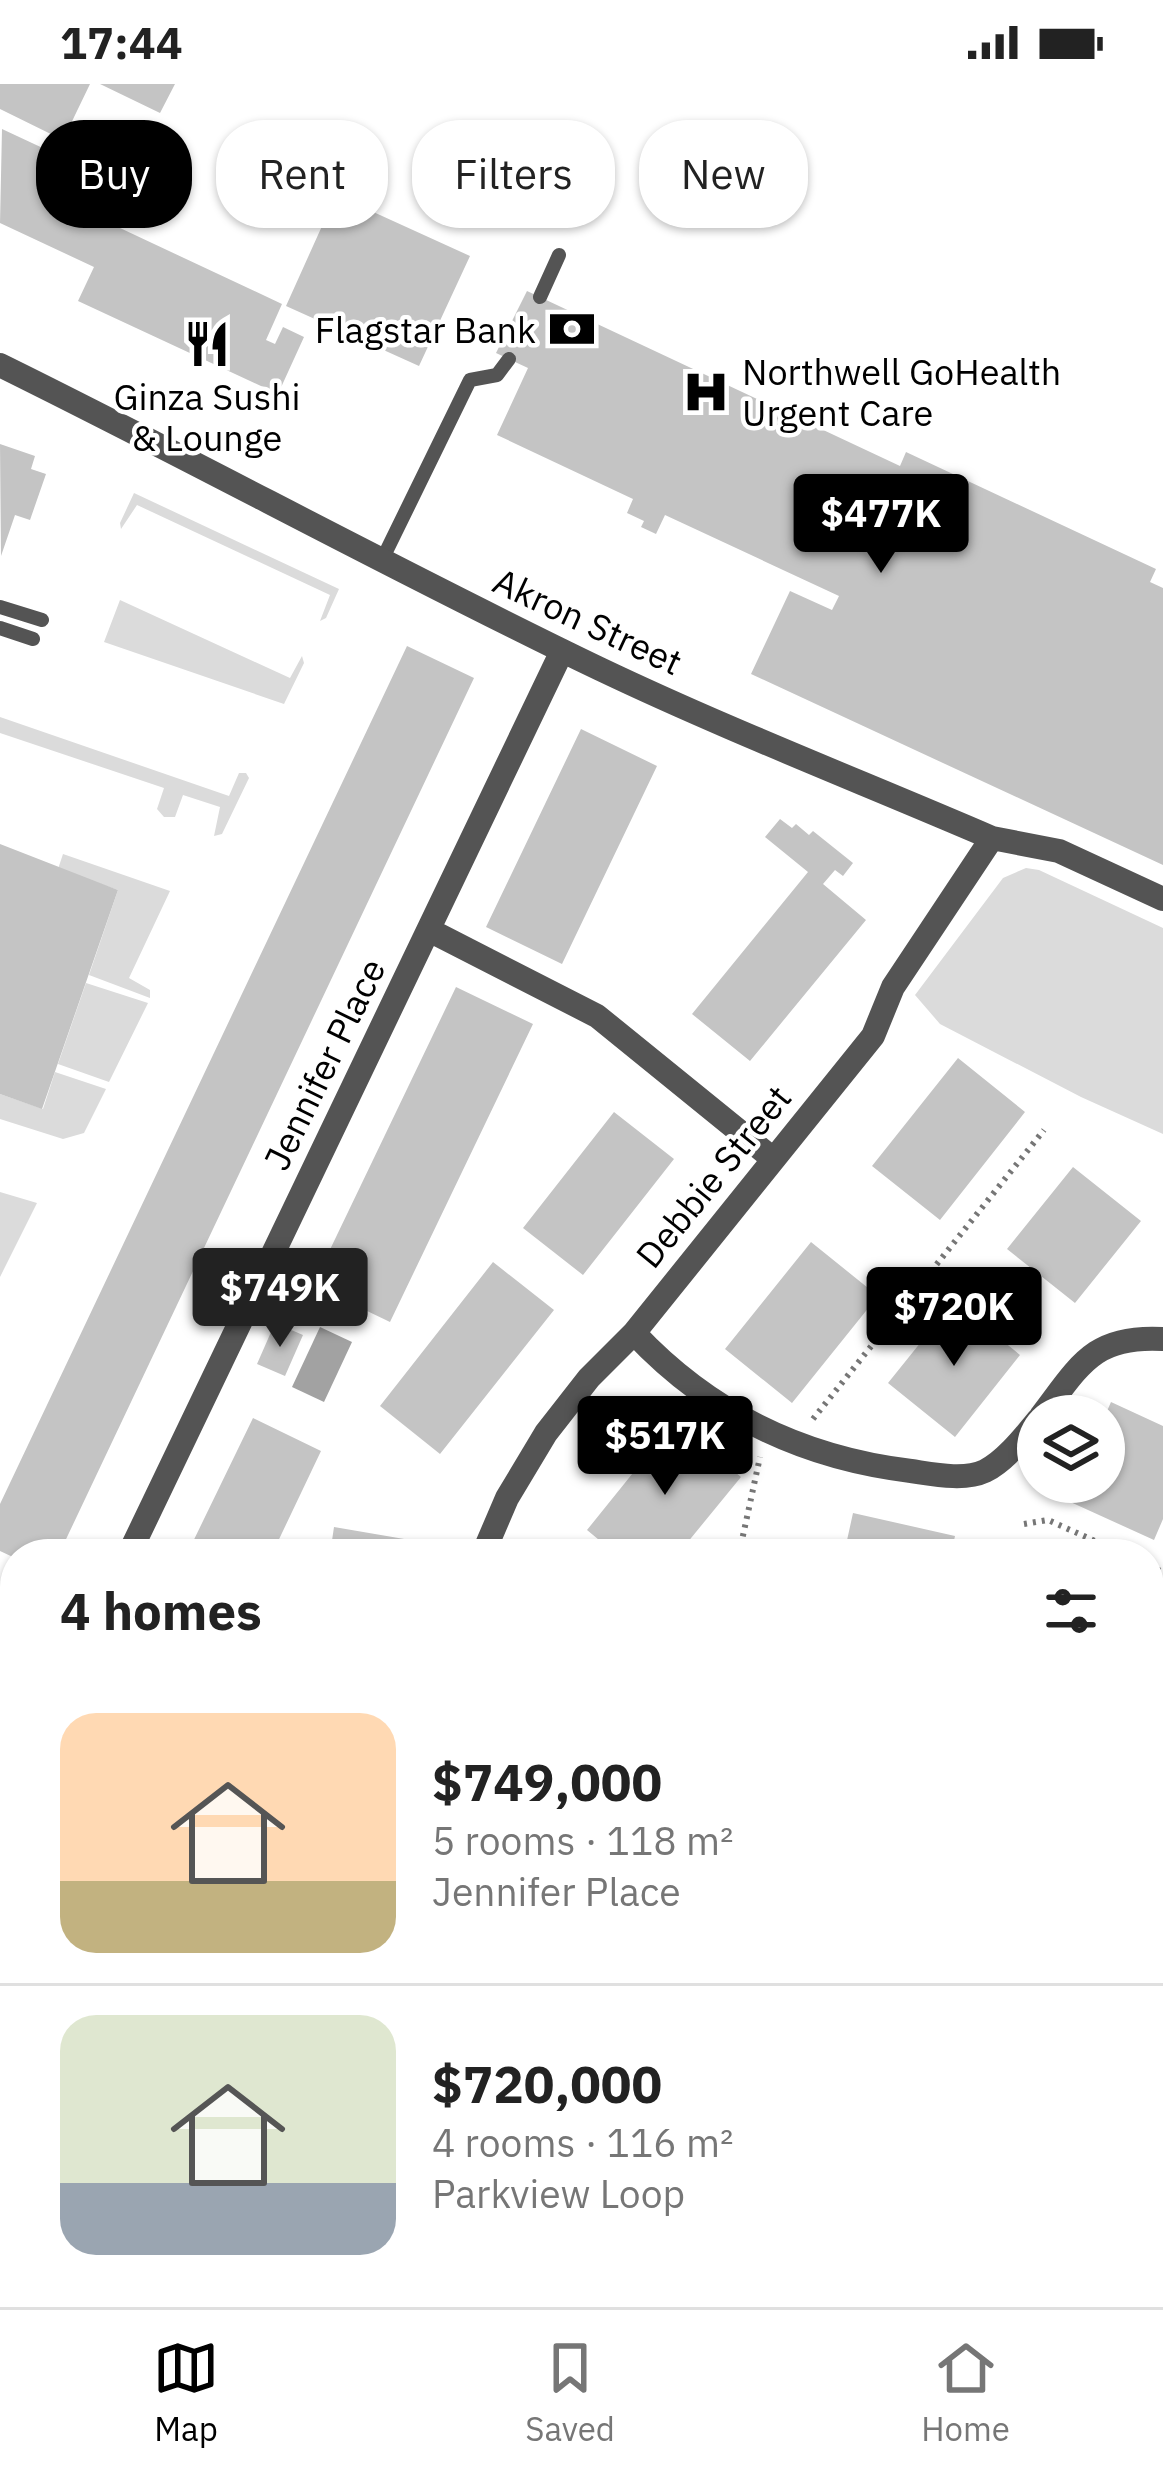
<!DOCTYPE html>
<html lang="en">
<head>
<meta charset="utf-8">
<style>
	:root { --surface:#fff; --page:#f2f2f2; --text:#222; --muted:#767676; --line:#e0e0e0; --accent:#000 }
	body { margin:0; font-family:"IBM Plex Sans",sans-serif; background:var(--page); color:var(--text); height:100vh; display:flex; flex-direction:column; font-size:45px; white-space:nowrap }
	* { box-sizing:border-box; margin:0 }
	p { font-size:39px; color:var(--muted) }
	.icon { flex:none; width:66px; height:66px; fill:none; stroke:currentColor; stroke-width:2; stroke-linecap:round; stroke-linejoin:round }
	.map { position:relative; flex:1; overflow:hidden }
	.drawer { position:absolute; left:0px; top:1455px; width:1164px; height:768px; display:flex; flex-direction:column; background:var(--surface); border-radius:48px 48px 0 0; box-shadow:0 3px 9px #0004 }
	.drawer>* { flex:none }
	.hud { position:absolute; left:36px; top:36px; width:1092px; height:108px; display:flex; gap:24px }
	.buttons { position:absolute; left:1017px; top:1311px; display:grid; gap:24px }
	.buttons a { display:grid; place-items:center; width:108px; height:108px; border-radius:50%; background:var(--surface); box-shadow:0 3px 9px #0004; font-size:60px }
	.price { position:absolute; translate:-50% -102px; padding:0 27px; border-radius:12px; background:var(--accent); color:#fff; font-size:39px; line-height:78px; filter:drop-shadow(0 3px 6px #0008) }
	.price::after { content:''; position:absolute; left:50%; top:72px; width:36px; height:27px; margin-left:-18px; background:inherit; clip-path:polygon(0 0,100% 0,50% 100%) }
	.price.selected { background:#222; color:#fff }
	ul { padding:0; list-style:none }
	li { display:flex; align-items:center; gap:36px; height:300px; padding:0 60px }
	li+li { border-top:3px solid var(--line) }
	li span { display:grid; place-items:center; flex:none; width:336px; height:240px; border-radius:36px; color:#555 }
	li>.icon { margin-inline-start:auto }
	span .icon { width:144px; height:144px; fill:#fffc; stroke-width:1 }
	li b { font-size:51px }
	h2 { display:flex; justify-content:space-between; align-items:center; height:144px; padding:0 60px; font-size:51px }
	.tag { padding:0 42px; border-radius:48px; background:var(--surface); box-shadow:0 3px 9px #0004; font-size:42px; line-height:108px }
	.tag.selected { background:var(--accent); color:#fff }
	.status { display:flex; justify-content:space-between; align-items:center; height:84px; padding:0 60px; background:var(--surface); direction:ltr }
	.status svg { height:33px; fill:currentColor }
	.tabs { display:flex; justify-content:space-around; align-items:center; height:168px; border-top:3px solid var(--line); background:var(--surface); font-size:33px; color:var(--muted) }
	.tabs a { display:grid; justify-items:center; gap:6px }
	.tabs .selected { color:var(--accent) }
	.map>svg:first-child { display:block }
	.green { fill:#dbdbdb }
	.water { fill:#a2a2a2 }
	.building { fill:#c4c4c4 }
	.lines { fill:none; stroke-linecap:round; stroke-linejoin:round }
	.path { stroke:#767676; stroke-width:6; stroke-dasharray:3 6; stroke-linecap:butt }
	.service { stroke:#545454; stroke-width:14 }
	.minor { stroke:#545454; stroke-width:24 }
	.labels { text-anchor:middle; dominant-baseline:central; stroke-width:9; stroke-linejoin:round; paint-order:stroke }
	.poi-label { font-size:36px; fill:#000; stroke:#fff; text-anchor:end }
	.street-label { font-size:36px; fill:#000; stroke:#fff }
</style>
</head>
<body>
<div class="status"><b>17:44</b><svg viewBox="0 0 49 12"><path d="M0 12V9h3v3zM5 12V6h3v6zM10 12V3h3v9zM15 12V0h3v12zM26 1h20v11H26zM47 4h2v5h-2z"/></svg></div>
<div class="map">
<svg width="1163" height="2223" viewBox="0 0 1163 2223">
	<rect width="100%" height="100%" fill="#fff"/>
	<path class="green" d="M 134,409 L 339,505 L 326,534 L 320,537 L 330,511 L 137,421 L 121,445 L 120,439 Z
		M 120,516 L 290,594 L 302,572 L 304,579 L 284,620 L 104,558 Z
		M 0,633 L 229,712 L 239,689 L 246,689 L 249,694 L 222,750 L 214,752 L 220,723 L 183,711 L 175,733 L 164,733 L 157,725 L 164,704 L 0,649 Z
		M 63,770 L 170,807 L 129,894 L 150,906 L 150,914 L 89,891 L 118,806 L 58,785 Z
		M 1026,784 L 1039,786 L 1163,844 L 1163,1050 L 1081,1013 L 940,940 L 915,911 L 1003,794 Z
		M 86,899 L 148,919 L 109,998 L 58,980 Z
		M 55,988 L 106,1005 L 84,1049 L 63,1055 L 0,1035 L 0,1010 L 43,1025 Z
		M 0,1108 L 37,1119 L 0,1193 Z
		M 189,2208 L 495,2208 L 436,2223 L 292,2223 C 252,2197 223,2223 183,2223 Z
		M 596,2208 L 707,2208 L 727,2212 L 725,2223 L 593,2223 Z"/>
	<path class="water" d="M 320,1243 L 352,1258 L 324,1318 L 292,1303 Z"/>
	<path class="building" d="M 0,0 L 90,0 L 63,56 L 0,25 Z
		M 100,0 L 175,0 L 160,29 Z
		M 2,45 L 137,108 L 120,144 L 282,220 L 266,256 L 275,260 L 283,243 L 304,253 L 278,310 L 78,217 L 94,183 L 0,139 Z
		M 336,111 L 470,172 L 419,282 L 286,222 Z
		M 527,207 L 900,382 L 906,368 L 1156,485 L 1150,498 L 1163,504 L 1163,781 L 751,590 L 790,507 L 832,526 L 839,512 L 665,431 L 656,450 L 641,443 L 644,437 L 627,429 L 633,415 L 497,351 L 528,284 L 496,269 Z
		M 0,360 L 35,372 L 31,385 L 46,390 L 30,436 L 15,431 L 1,472 Z
		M 407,562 L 474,594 L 59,1470 L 15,1470 L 15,1474 L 0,1467 L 0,1420 Z
		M 581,645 L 657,682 L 562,880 L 486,843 Z
		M 780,735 L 792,744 L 796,740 L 809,751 L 813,747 L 853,779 L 843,792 L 835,786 L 823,800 L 866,836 L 750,977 L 692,930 L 808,788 L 765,753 Z
		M 0,760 L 118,806 L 42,1025 L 0,1010 Z
		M 456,903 L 533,940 L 390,1238 L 313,1201 Z
		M 958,974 L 1025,1028 L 940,1136 L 872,1082 Z
		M 614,1028 L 674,1075 L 583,1191 L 523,1144 Z
		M 1073,1083 L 1141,1137 L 1075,1219 L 1007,1165 Z
		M 811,1158 L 878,1212 L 792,1319 L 725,1265 Z
		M 493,1178 L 554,1226 L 440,1370 L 380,1322 Z
		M 954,1217 L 1020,1271 L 955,1353 L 888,1299 Z
		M 275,1239 L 303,1251 L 285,1292 L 257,1280 Z
		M 1111,1318 L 1163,1342 L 1163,1435 L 1154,1456 L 1066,1416 L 1075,1398 L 1104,1398 L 1104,1334 Z
		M 253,1334 L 321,1367 L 272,1470 L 187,1470 Z
		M 674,1338 L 741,1393 L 678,1470 L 616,1470 L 587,1446 Z
		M 853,1429 L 955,1452 L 951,1470 L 844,1470 Z
		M 334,1443 L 410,1456 L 408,1470 L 330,1470 Z
		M 15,1747 L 15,1833 L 0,1826 L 0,1779 Z
		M 1161,1834 L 1163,1835 L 1163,1912 L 1149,1910 Z
		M 0,1850 L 15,1857 L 15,1934 L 0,1966 Z
		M 1149,1959 L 1163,1962 L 1163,2048 L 1149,2045 Z
		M 8,2141 L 15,2144 L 15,2208 L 64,2208 L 57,2223 L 0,2223 L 0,2158 Z
		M 1163,2159 L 1163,2223 L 1149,2223 L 1145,2208 L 1149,2208 L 1149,2163 Z
		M 1004,2208 L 1090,2208 L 1087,2223 L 1001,2223 Z"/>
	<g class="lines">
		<path class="path" d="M 813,1335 L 1044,1046
			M 1024,1440 L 1048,1436 L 1124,1470
			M 739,1470 L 760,1373
			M 1149,1482 L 1163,1488
			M 1149,1539 L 1163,1488"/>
		<path class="service" d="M 540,213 L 559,171
			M 381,478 L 470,296 L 497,291 L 509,275
			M 0,523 L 42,536
			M 0,544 L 33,555"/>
		<path class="minor" d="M 0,281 C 201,380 398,488 600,585 C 728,646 862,698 992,754 L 1059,767 L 1163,815
			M 429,846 L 597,932 L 772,1074
			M 634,1249 C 709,1329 802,1374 911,1387 C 932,1390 964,1397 985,1387 C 1005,1377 1024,1353 1038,1336
			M 1041,1332 C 1080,1281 1093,1251 1163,1255
			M 129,1470 L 562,567
			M 483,1470 L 507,1414 L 546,1349 L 589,1294 L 634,1249 L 873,952 L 893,903 L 992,754
			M 0,1605 L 15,1608
			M 1149,2103 L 1163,2101
			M 138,2223 L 145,2208
			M 565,2223 L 569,2208
			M 782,2223 L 785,2208"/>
	</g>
	<defs>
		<symbol id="bank-bare" viewBox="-9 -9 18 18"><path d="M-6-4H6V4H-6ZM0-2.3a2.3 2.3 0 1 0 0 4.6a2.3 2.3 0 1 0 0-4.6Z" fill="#000" stroke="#fff" stroke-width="2.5" paint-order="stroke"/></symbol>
		<symbol id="restaurant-bare" viewBox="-9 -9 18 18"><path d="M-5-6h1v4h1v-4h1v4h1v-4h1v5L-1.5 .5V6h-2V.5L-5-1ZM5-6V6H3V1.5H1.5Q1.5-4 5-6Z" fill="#000" stroke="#fff" stroke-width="2.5" paint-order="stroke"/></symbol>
		<symbol id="hospital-bare" viewBox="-9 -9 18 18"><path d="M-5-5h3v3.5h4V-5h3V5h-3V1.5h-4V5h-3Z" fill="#000" stroke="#fff" stroke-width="2.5" paint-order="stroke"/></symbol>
	</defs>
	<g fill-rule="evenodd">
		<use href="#bank-bare" x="539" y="212" width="66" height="66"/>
		<use href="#restaurant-bare" x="174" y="227" width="66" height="66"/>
		<use href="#hospital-bare" x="673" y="275" width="66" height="66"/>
	</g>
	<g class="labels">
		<g class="poi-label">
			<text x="536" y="245">Flagstar Bank</text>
			<text x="742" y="287" text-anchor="start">Northwell GoHealth<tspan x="742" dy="41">Urgent Care</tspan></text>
			<text x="207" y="312" text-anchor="middle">Ginza Sushi<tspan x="207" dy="41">&amp; Lounge</tspan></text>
		</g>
		<g class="street-label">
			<text transform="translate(588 537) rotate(25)">Akron Street</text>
			<text transform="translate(324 980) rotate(-64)">Jennifer Place</text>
			<text transform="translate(713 1092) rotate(-51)">Debbie Street</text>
		</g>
	</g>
</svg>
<div class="buttons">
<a><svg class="icon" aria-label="layers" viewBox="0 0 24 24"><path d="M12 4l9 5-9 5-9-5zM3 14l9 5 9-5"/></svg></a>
</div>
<b class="price" style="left:881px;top:492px">$477K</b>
<b class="price selected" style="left:280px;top:1266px">$749K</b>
<b class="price" style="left:954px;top:1285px">$720K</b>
<b class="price" style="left:665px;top:1414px">$517K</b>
<div class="hud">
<a class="tag selected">Buy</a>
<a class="tag">Rent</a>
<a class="tag">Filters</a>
<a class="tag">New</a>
</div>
<section class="drawer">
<h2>4 homes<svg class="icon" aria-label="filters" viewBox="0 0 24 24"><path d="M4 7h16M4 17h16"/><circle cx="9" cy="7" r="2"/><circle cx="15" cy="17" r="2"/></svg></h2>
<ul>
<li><span style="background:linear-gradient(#ffd9b3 70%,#c2b280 0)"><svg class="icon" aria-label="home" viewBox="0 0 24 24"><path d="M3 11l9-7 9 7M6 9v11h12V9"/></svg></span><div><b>$749,000</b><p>5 rooms · 118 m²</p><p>Jennifer Place</p></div></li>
<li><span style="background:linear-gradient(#dfe7d0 70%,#9aa5b1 0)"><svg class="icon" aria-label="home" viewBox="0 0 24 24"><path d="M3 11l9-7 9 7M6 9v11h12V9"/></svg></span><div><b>$720,000</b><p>4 rooms · 116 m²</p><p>Parkview Loop</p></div></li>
</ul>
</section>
</div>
<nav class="tabs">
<a class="selected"><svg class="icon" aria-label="map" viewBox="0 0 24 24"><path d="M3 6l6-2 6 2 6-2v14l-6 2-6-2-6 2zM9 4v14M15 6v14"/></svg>Map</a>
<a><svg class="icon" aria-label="saved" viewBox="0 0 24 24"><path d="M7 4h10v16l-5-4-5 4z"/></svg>Saved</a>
<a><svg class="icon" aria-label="home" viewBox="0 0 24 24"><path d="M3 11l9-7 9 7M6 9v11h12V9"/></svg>Home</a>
</nav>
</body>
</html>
